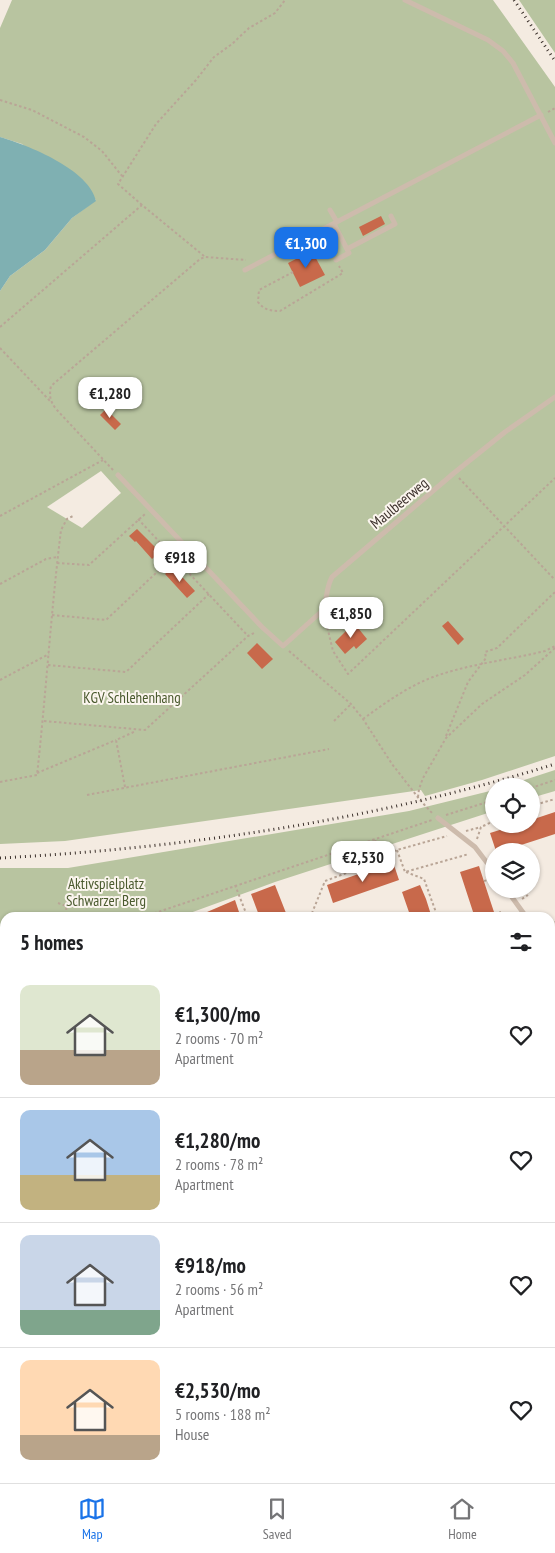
<!DOCTYPE html>
<html lang="en">
<head>
<meta charset="utf-8">
<style>
	:root { --surface:#fff; --page:#f6f6f6; --text:#202124; --muted:#757577; --line:#e0e0e0; --accent:#1a73e8 }
	body { margin:0; font-family:"PT Sans Narrow",sans-serif; background:var(--page); color:var(--text); height:100vh; display:flex; flex-direction:column; font-size:19px; white-space:nowrap }
	* { box-sizing:border-box; margin:0 }
	p { font-size:16px; color:var(--muted) }
	.icon { flex:none; width:28px; height:28px; fill:none; stroke:currentColor; stroke-width:2; stroke-linecap:round; stroke-linejoin:round }
	.map { position:relative; flex:1; overflow:hidden }
	.drawer { position:absolute; left:0px; top:912px; width:555px; height:571px; display:flex; flex-direction:column; background:var(--surface); border-radius:15px 15px 0 0; box-shadow:0 1px 4px #0004 }
	.drawer>* { flex:none }
	.buttons { position:absolute; left:485px; top:778px; display:grid; gap:10px }
	.buttons a { display:grid; place-items:center; width:55px; height:55px; border-radius:50%; background:var(--surface); box-shadow:0 1px 4px #0004; font-size:25px }
	.price { position:absolute; translate:-50% -42px; padding:0 11px; border-radius:10px; background:#fff; color:#222; font-size:16px; line-height:32px; filter:drop-shadow(0 1px 2px #0008) }
	.price::after { content:''; position:absolute; left:50%; top:30px; width:15px; height:11px; margin-left:-8px; background:inherit; clip-path:polygon(0 0,100% 0,50% 100%) }
	.price.selected { background:var(--accent); color:#fff }
	ul { padding:0; list-style:none }
	li { display:flex; align-items:center; gap:15px; height:125px; padding:0 20px }
	li+li { border-top:1px solid var(--line) }
	li span { display:grid; place-items:center; flex:none; width:140px; height:100px; border-radius:10px; color:#555 }
	li>.icon { margin-inline-start:auto }
	span .icon { width:60px; height:60px; fill:#fffc; stroke-width:1 }
	li b { font-size:21px }
	h2 { display:flex; justify-content:space-between; align-items:center; height:60px; padding:0 20px; font-size:21px }
	.dock { display:flex; justify-content:space-around; align-items:center; height:70px; border-top:1px solid var(--line); background:var(--surface); font-size:14px; color:var(--muted) }
	.dock a { display:grid; justify-items:center; gap:2px }
	.dock .selected { color:var(--accent) }
	.map>svg:first-child { display:block }
	.green { fill:#b8c4a0; fill-rule:evenodd }
	.water { fill:#7fb0b2 }
	.building { fill:#c8694b }
	.lines { fill:none; stroke-linecap:round; stroke-linejoin:round }
	.path { stroke:#b9a596; stroke-width:2; stroke-dasharray:2.5 2.5; stroke-linecap:butt }
	.service { stroke:#cdbbac; stroke-width:5 }
	.minor { stroke:#cdbbac; stroke-width:10 }
	.rail { stroke:#3b302b; stroke-width:3; stroke-dasharray:1 4; stroke-linecap:butt }
	.labels { text-anchor:middle; dominant-baseline:central; stroke-width:4; stroke-linejoin:round; paint-order:stroke }
	.street-label { font-size:15px; fill:#3b302b; stroke:#fbf5ee }
	.park-label { font-size:15px; fill:#4a5a2e; stroke:#fbf5ee }
</style>
</head>
<body>
<div class="map">
<svg width="555" height="1483" viewBox="0 0 555 1483">
	<rect width="100%" height="100%" fill="#f4ebe1"/>
	<path class="green" d="M 12,0 L 493,0 L 555,87 L 555,756 L 482,780 L 425,796 L 421,790 L 65,841 L 0,844 L 0,291 L 10,276 L 45,250 L 72,218 L 96,200 L 22,144 L 0,137 L 0,28 ZM 101,471 L 121,493 L 82,528 L 47,507 Z
		M 519,0 L 555,0 L 555,53 Z
		M 555,770 L 555,791 L 531,798 L 531,786 L 506,786 Z
		M 494,790 L 494,811 L 275,882 L 179,917 L 5,918 L 5,1479 L 206,1479 L 207,1483 L 0,1483 L 0,868 L 68,868 L 409,811 Z
		M 555,1151 L 555,1208 L 550,1209 L 550,1152 Z"/>
	<path class="water" d="M 0,137 C 28,145 90,170 96,201 L 72,218 L 45,250 L 10,276 L 0,291 Z"/>
	<path class="building" d="M 381,216 L 385,224 L 363,236 L 359,227 Z
		M 312,251 L 325,275 L 300,287 L 288,263 Z
		M 106,409 L 121,424 L 115,430 L 100,415 Z
		M 137,529 L 160,552 L 152,559 L 136,541 L 135,542 L 129,536 Z
		M 173,567 L 195,591 L 187,598 L 165,574 Z
		M 448,621 L 464,639 L 458,645 L 442,626 Z
		M 354,623 L 367,639 L 356,649 L 354,646 L 345,654 L 335,642 Z
		M 257,643 L 273,659 L 262,669 L 247,653 Z
		M 555,812 L 555,834 L 503,851 L 496,851 L 490,833 L 519,824 L 531,824 L 531,820 Z
		M 393,862 L 399,880 L 333,903 L 327,885 Z
		M 479,866 L 490,900 L 496,918 L 475,918 L 460,872 Z
		M 275,885 L 286,913 L 274,918 L 260,918 L 251,894 Z
		M 420,885 L 426,899 L 432,918 L 411,918 L 402,892 Z
		M 235,900 L 239,912 L 224,918 L 193,918 Z"/>
	<g class="lines">
		<path class="path" d="M 0,100 L 32,110 L 84,137 L 102,151 L 122,176
			M 548,112 L 555,108
			M 142,205 L 118,184 L 156,124 L 196,80 L 214,57 L 232,44 L 249,28 L 275,13 L 285,0
			M 293,272 L 259,290 L 258,302 C 264,310 271,311 280,311 L 343,273 L 339,266
			M 0,327 L 142,205 L 204,256
			M 0,348 L 50,401
			M 113,470 L 56,409 C 50,401 49,396 51,386 L 200,259 L 205,257 L 246,260
			M 459,478 L 555,580
			M 0,516 L 103,460
			M 138,519 L 248,636
			M 57,563 L 89,565 L 145,514
			M 0,584 L 46,559 L 57,557
			M 52,615 L 106,620 L 173,557
			M 325,618 L 333,651 L 348,674 L 555,478
			M 289,651 L 351,704 L 363,719 L 392,764 L 420,800 L 432,813
			M 48,665 L 126,672 L 209,594
			M 0,680 L 49,654
			M 363,719 C 385,703 407,687 433,677 C 469,664 508,660 545,651 L 555,646
			M 44,721 L 145,730 L 248,636 L 256,632
			M 334,721 L 351,704
			M 446,736 L 468,682 L 486,658 L 485,652 L 497,648 L 555,592
			M 37,773 L 116,740
			M 0,782 L 37,775 C 46,694 51,611 61,530 L 67,519 L 73,516
			M 125,787 L 116,740 L 136,731
			M 531,788 L 555,780
			M 87,795 L 329,749
			M 418,797 L 419,789 L 423,778 L 446,738 L 482,704 L 525,675 L 555,648
			M 531,806 L 555,799
			M 446,815 L 494,800
			M 466,831 L 481,827
			M 477,839 L 481,827 L 494,821
			M 397,850 L 405,872 L 469,854
			M 340,851 L 357,869
			M 371,862 L 376,838
			M 406,872 L 424,879 L 438,918
			M 484,881 L 492,879
			M 235,885 L 246,913
			M 522,899 L 528,895
			M 58,903 L 66,906 L 67,918
			M 141,907 L 143,916
			M 495,914 L 500,912 L 502,918
			M 140,918 L 432,820
			M 310,918 L 325,881 L 357,869 L 397,850 L 447,836
			M 550,924 L 555,922
			M 552,953 L 555,959
			M 550,962 L 555,961
			M 0,977 L 5,977
			M 550,1061 L 555,1061
			M 0,1083 L 5,1081
			M 551,1114 L 550,1101 L 555,1100
			M 550,1224 L 555,1245
			M 550,1301 L 555,1298
			M 550,1308 L 555,1307
			M 550,1411 L 555,1433
			M 0,1423 L 5,1421
			M 198,1479 L 200,1483
			M 202,1479 L 204,1483
			M 326,1479 L 330,1483
			M 375,1479 L 371,1480 L 376,1483
			M 402,1479 L 403,1483
			M 472,1479 L 474,1483
			M 254,1483 L 270,1479
			M 528,1483 L 537,1479"/>
		<path class="service" d="M 405,0 L 488,40 L 503,51 L 513,63 L 555,143
			M 330,210 L 337,222
			M 334,224 L 349,253 L 336,260
			M 347,249 L 395,224 L 391,216
			M 245,270 L 541,115
			M 118,475 L 262,627 L 283,646 L 322,611 C 328,600 325,590 332,577 L 454,473 L 505,432 L 555,397
			M 438,818 L 475,847 L 494,872
			M 506,889 L 527,918
			M 550,1148 L 555,1147
			M 550,1213 L 555,1212
			M 550,1351 L 555,1350"/>
		<path class="minor" d="M 550,943 L 555,942
			M 346,1479 L 350,1483
			M 547,1479 L 548,1483"/>
		<path class="rail" d="M 514,0 L 555,61
			M 0,858 C 187,848 376,820 555,764"/>
	</g>
	<g class="labels">
		<g class="street-label">
			<text transform="translate(399 503) rotate(-40)">Maulbeerweg</text>
		</g>
		<g class="park-label">
			<text x="132" y="697">KGV Schlehenhang</text>
			<text x="106" y="883">Aktivspielplatz<tspan x="106" dy="17">Schwarzer Berg</tspan></text>
		</g>
	</g>
</svg>
<div class="buttons">
<a><svg class="icon" aria-label="locate" viewBox="0 0 24 24"><circle cx="12" cy="12" r="6"/><path d="M12 2v4M12 18v4M2 12h4M18 12h4"/></svg></a>
<a><svg class="icon" aria-label="layers" viewBox="0 0 24 24"><path d="M12 4l9 5-9 5-9-5zM3 14l9 5 9-5"/></svg></a>
</div>
<b class="price selected" style="left:306px;top:269px">€1,300</b>
<b class="price" style="left:110px;top:419px">€1,280</b>
<b class="price" style="left:180px;top:583px">€918</b>
<b class="price" style="left:351px;top:639px">€1,850</b>
<b class="price" style="left:363px;top:883px">€2,530</b>
<section class="drawer">
<h2>5 homes<svg class="icon" aria-label="filters" viewBox="0 0 24 24"><path d="M4 7h16M4 17h16"/><circle cx="9" cy="7" r="2"/><circle cx="15" cy="17" r="2"/></svg></h2>
<ul>
<li><span style="background:linear-gradient(#dfe7d0 65%,#b9a48a 0)"><svg class="icon" aria-label="home" viewBox="0 0 24 24"><path d="M3 11l9-7 9 7M6 9v11h12V9"/></svg></span><div><b>€1,300/mo</b><p>2 rooms · 70 m²</p><p>Apartment</p></div><svg class="icon" aria-label="heart" viewBox="0 0 24 24"><path d="M12 20l-8-8c-3-5 5-10 8-4 3-6 11-1 8 4z"/></svg></li>
<li><span style="background:linear-gradient(#a9c7e8 65%,#c2b280 0)"><svg class="icon" aria-label="home" viewBox="0 0 24 24"><path d="M3 11l9-7 9 7M6 9v11h12V9"/></svg></span><div><b>€1,280/mo</b><p>2 rooms · 78 m²</p><p>Apartment</p></div><svg class="icon" aria-label="heart" viewBox="0 0 24 24"><path d="M12 20l-8-8c-3-5 5-10 8-4 3-6 11-1 8 4z"/></svg></li>
<li><span style="background:linear-gradient(#c9d6e8 75%,#7fa58c 0)"><svg class="icon" aria-label="home" viewBox="0 0 24 24"><path d="M3 11l9-7 9 7M6 9v11h12V9"/></svg></span><div><b>€918/mo</b><p>2 rooms · 56 m²</p><p>Apartment</p></div><svg class="icon" aria-label="heart" viewBox="0 0 24 24"><path d="M12 20l-8-8c-3-5 5-10 8-4 3-6 11-1 8 4z"/></svg></li>
<li><span style="background:linear-gradient(#ffd9b3 75%,#b9a48a 0)"><svg class="icon" aria-label="home" viewBox="0 0 24 24"><path d="M3 11l9-7 9 7M6 9v11h12V9"/></svg></span><div><b>€2,530/mo</b><p>5 rooms · 188 m²</p><p>House</p></div><svg class="icon" aria-label="heart" viewBox="0 0 24 24"><path d="M12 20l-8-8c-3-5 5-10 8-4 3-6 11-1 8 4z"/></svg></li>
</ul>
</section>
</div>
<nav class="dock">
<a class="selected"><svg class="icon" aria-label="map" viewBox="0 0 24 24"><path d="M3 6l6-2 6 2 6-2v14l-6 2-6-2-6 2zM9 4v14M15 6v14"/></svg>Map</a>
<a><svg class="icon" aria-label="saved" viewBox="0 0 24 24"><path d="M7 4h10v16l-5-4-5 4z"/></svg>Saved</a>
<a><svg class="icon" aria-label="home" viewBox="0 0 24 24"><path d="M3 11l9-7 9 7M6 9v11h12V9"/></svg>Home</a>
</nav>
</body>
</html>
